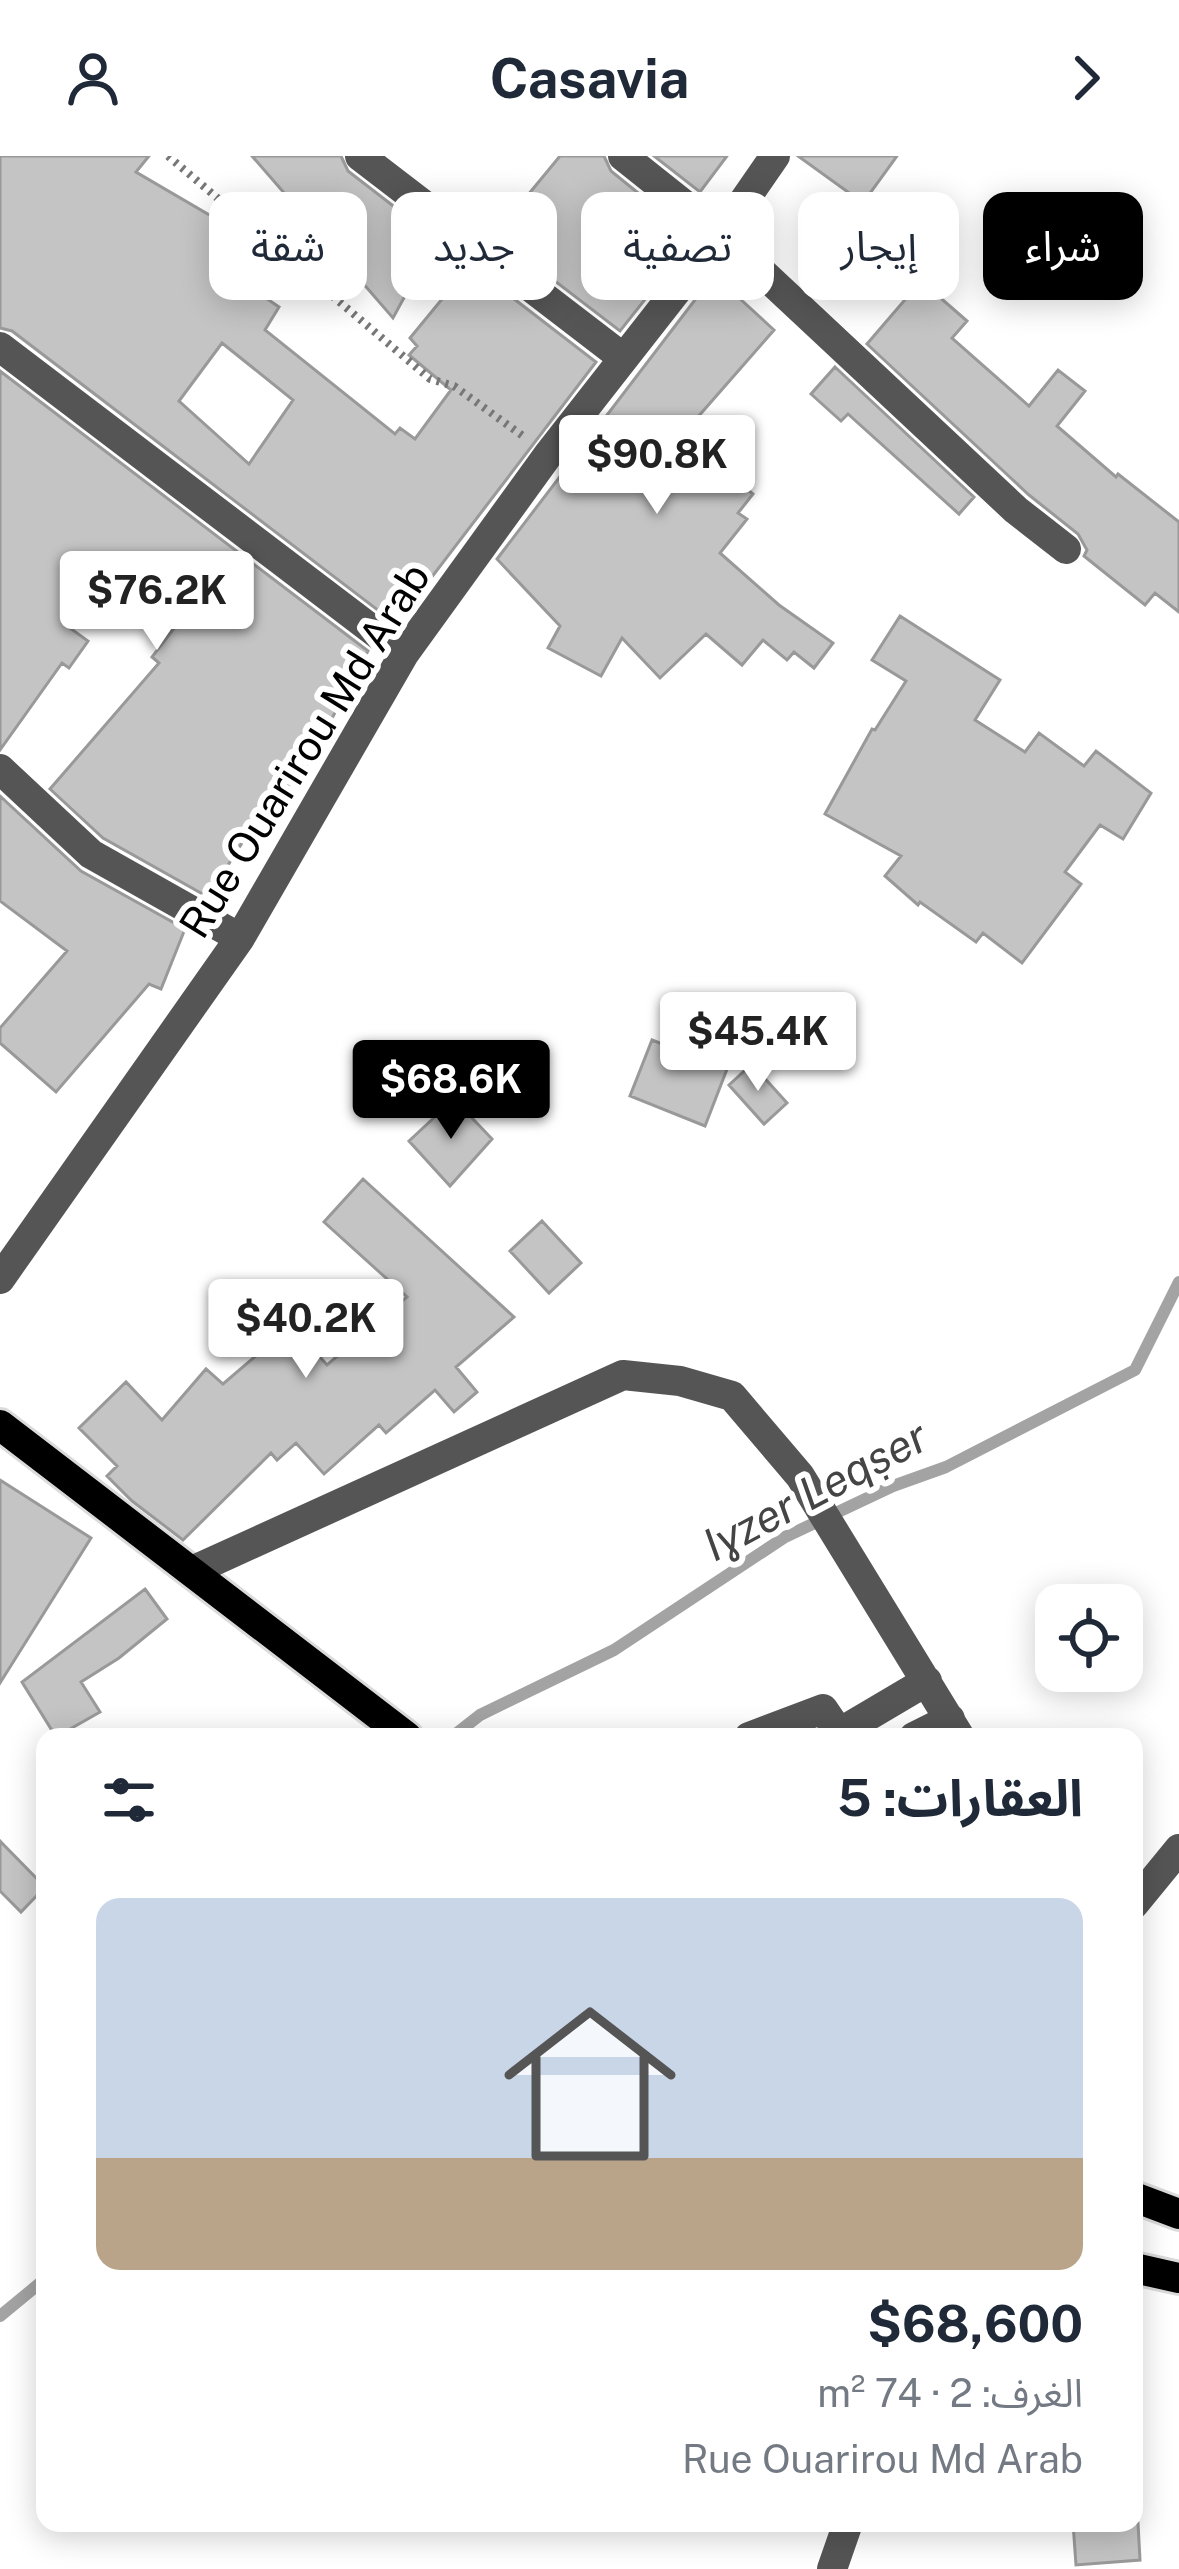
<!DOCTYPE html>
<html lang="ar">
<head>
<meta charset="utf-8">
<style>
	:root { --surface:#fff; --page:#f2f2f3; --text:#1f2937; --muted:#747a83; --accent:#000 }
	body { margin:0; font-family:"Public Sans","Noto Sans Arabic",sans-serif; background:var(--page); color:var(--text); direction:rtl; height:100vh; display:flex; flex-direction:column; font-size:45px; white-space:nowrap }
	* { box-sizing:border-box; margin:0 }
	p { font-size:39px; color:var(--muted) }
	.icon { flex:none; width:66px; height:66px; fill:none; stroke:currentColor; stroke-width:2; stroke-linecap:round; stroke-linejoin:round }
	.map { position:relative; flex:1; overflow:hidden; direction:ltr }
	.drawer { position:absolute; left:36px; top:1572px; width:1107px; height:804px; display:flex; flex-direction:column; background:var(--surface); border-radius:24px; box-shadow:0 6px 30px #0003; direction:rtl }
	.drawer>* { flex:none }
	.hud { position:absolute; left:36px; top:36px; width:1107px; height:108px; direction:rtl; display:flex; gap:24px }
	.tools { position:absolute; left:1035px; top:1428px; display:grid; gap:24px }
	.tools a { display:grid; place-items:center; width:108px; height:108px; border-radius:24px; background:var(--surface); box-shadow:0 6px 30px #0003; font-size:60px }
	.price { position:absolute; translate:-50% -102px; padding:0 27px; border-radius:12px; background:#fff; color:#222; font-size:39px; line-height:78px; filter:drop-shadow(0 3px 6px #0008) }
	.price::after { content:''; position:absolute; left:50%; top:72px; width:36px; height:27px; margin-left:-18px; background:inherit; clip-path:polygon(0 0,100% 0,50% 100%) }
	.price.active { background:var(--accent); color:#fff }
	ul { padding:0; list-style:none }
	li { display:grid; align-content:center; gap:24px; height:636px; padding:0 60px }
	li span { display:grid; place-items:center; height:372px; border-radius:24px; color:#555 }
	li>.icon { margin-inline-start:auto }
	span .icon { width:216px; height:216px; fill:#fffc; stroke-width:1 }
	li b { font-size:51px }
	h2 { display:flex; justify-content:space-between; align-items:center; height:144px; padding:0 60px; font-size:51px }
	.tag { padding:0 42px; border-radius:24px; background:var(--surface); box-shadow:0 6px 30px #0003; font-size:42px; line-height:108px }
	.tag.active { background:var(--accent); color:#fff }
	header { display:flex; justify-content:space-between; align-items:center; height:156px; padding:0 60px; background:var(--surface); font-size:54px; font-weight:700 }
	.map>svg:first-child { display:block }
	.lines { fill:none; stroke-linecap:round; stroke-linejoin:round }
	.stream { stroke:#a3a3a3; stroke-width:12 }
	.building { fill:#c4c4c4; stroke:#999; stroke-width:3; fill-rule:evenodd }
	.major-casing { stroke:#dbdbdb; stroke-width:36 }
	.path { stroke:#777; stroke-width:8; stroke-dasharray:3 6; stroke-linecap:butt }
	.minor { stroke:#555; stroke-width:30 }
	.major { stroke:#000; stroke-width:30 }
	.labels { text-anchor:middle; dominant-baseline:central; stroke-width:12; stroke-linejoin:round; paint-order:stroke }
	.street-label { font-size:42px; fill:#000; stroke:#fff }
	.water-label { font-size:45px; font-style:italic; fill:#444; stroke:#fff }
</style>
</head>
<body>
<header><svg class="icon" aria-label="forward" viewBox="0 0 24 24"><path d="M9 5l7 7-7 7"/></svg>Casavia<svg class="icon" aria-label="person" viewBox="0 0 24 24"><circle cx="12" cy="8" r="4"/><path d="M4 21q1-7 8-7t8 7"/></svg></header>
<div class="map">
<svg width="1179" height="2413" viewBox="0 0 1179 2413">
	<rect width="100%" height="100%" fill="#fff"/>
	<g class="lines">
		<path class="stream" d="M 452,1581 L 480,1559 L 614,1494 L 785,1381 L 893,1330 L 946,1311 L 1135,1214 L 1179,1126
			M 0,2160 L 45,2123"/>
	</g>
	<path class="building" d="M 0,0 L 149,0 L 136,16 L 281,101 L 260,138 L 279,151 L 265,174 L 395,278 L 400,272 L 415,283 L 451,234 L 409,199 L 417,190 L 410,182 L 470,109 L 596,206 L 396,468 L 12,175 L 0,172 ZM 222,187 L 293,244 L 249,308 L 179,245 Z
		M 252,0 L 341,0 L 348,15 L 436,83 L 393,162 L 354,117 L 362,105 L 308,56 L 305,61 Z
		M 560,0 L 604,0 L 611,15 L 680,71 L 672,81 L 685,93 L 620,175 L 495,79 Z
		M 654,0 L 727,0 L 700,36 Z
		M 798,0 L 897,0 L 863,47 Z
		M 714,119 L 774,174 L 690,270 L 702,281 L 695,290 L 753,338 L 738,357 L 747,363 L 720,397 L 779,449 L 833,487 L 814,512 L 794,496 L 787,504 L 763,484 L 742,509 L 706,478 L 660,522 L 622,482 L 601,520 L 548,492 L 560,470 L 497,403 Z
		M 921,125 L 967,165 L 952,182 L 1029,250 L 1058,214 L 1085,235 L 1057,270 L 1116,321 L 1118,318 L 1179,366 L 1179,456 L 1155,437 L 1145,449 L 1084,400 L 1087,394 L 1078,378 L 1029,339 L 867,188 Z
		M 835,211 L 974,341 L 959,358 L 848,258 L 841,265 L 811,238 Z
		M 0,215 L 368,495 L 299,624 L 295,622 L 242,687 L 208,741 L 103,682 L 50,633 L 159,507 L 152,501 L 207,429 L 147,398 L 63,467 L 88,485 L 69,512 L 62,507 L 0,594 Z
		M 900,460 L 1000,524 L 975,564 L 1025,596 L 1039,577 L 1084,610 L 1096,595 L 1151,637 L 1123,683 L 1100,669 L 1065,716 L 1081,728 L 1022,807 L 983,777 L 976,786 L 920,746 L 918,749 L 885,720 L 901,700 L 825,658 L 872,573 L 875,574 L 906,525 L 872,504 Z
		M 0,640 L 81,715 L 185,773 L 161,833 L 149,828 L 56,936 L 0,887 L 0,872 L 67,795 L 0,745 Z
		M 652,884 L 727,913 L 705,970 L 630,940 Z
		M 752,908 L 787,947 L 764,968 L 729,929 Z
		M 454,943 L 492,983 L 450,1030 L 409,985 Z
		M 363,1023 L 514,1161 L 456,1211 L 477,1236 L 454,1256 L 435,1234 L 386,1277 L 379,1269 L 324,1318 L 296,1287 L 277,1304 L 271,1297 L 183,1384 L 132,1345 L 107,1320 L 117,1310 L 79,1272 L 126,1226 L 162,1264 L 206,1213 L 223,1228 L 292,1169 L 327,1209 L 407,1141 L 324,1066 Z
		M 542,1065 L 581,1107 L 549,1137 L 510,1095 Z
		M 0,1324 L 91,1382 L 0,1527 Z
		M 145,1433 L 167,1463 L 119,1502 L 81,1526 L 100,1556 L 56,1581 L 22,1526 Z
		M 0,1685 L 45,1731 L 21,1756 L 0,1735 Z
		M 1073,2367 L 1138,2367 L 1140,2404 L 1076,2409 Z"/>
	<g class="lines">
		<defs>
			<path id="major" d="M 0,1269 L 407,1581
				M 1134,2041 L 1179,2058
				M 1134,2112 L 1179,2122"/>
		</defs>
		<use href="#major" class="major-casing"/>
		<path class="path" d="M 168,0 L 430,223 L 454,230 L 523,280"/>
		<path class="minor" d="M 360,0 L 622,201
			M 623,0 L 721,78 L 1016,354 L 1066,393
			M 0,191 L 404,498
			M 0,613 L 91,698 L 240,782
			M 0,1123 L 240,782 L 404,498 L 548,299 L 721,78 L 775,0
			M 192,1415 L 623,1219 L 680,1225 L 732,1240 L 800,1320 L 960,1581
			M 839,1577 L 927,1525
			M 749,1581 L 823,1553 L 842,1581
			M 914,1581 L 950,1563
			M 1134,1748 L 1179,1693
			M 832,2413 L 848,2367"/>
		<use href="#major" class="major"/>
	</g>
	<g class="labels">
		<g class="street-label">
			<text transform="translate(304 594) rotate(-58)">Rue Ouarirou Md Arab</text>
		</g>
		<g class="water-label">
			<text transform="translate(815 1334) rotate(-28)">Iɣzer Leqṣer</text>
		</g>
	</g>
</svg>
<div class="tools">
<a><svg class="icon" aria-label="locate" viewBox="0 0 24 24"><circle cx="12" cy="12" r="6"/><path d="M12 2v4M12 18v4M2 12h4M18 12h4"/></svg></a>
</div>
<b class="price" style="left:657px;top:361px">$90.8K</b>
<b class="price" style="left:157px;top:497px">$76.2K</b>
<b class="price" style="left:758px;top:938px">$45.4K</b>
<b class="price active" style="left:451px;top:986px">$68.6K</b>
<b class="price" style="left:306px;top:1225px">$40.2K</b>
<div class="hud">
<a class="tag active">شراء</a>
<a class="tag">إيجار</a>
<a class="tag">تصفية</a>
<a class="tag">جديد</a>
<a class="tag">شقة</a>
</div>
<section class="drawer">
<h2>العقارات: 5<svg class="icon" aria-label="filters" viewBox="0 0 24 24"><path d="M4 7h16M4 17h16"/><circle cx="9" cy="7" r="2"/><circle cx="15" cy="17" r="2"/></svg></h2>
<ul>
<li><span style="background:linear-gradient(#c9d6e8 70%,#b9a48a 0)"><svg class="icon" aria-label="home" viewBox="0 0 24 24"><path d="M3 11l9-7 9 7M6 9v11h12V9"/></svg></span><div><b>$68,600</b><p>الغرف: 2 · 74 m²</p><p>Rue Ouarirou Md Arab</p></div></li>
</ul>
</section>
</div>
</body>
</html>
